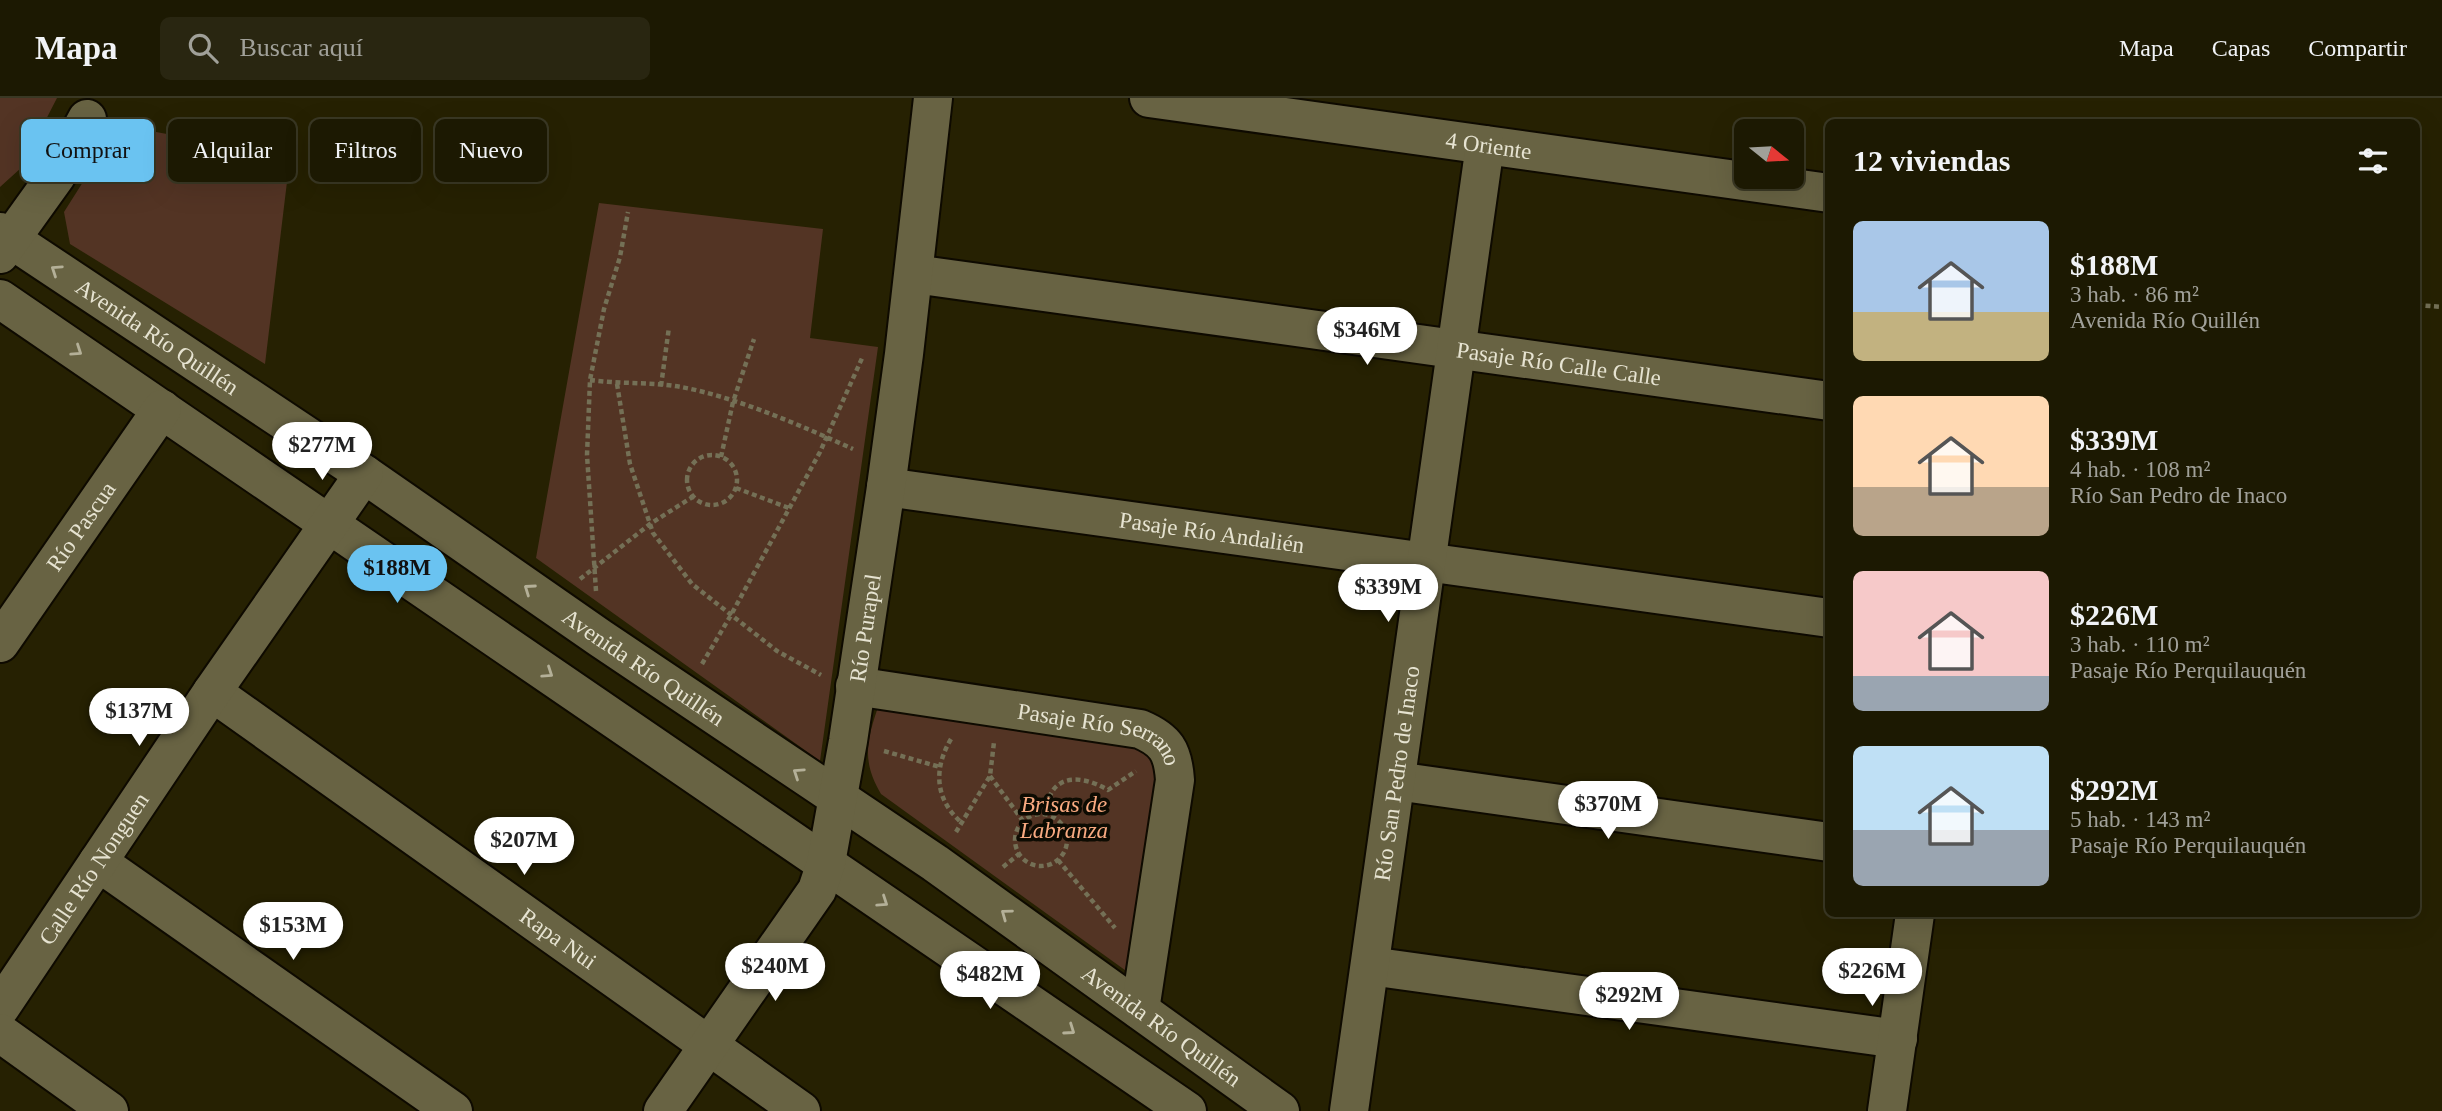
<!DOCTYPE html>
<html lang="es">
<head>
<meta charset="utf-8">
<style>
	:root { --surface:#1c1902; --page:#292611; --text:#f1f3f6; --muted:#a0a099; --line:#3a3824; --accent:#6ac3f1 }
	body { margin:0; font-family:Georgia,serif; background:var(--page); color:var(--text); height:100vh; display:flex; flex-direction:column; font-size:26px; white-space:nowrap }
	* { box-sizing:border-box; margin:0 }
	p { font-size:23px; color:var(--muted) }
	.icon { flex:none; width:38px; height:38px; fill:none; stroke:currentColor; stroke-width:2; stroke-linecap:round; stroke-linejoin:round }
	.map { position:relative; flex:1; overflow:hidden }
	.drawer { position:absolute; left:1825px; top:21px; width:595px; height:798px; display:flex; flex-direction:column; background:var(--surface); border-radius:10px; box-shadow:0 7px 28px #0002,0 0 0 2px var(--line) }
	.drawer>* { flex:none }
	.banner { position:absolute; left:21px; top:21px; width:665px; height:63px; display:flex; gap:14px }
	.needle { width:46px; rotate:108deg }
	.tools { position:absolute; left:1734px; top:21px; display:grid; gap:14px }
	.tools a { display:grid; place-items:center; width:70px; height:70px; border-radius:10px; background:var(--surface); box-shadow:0 7px 28px #0002,0 0 0 2px var(--line); font-size:35px }
	.price { position:absolute; translate:-50% -60px; padding:0 16px; border-radius:24px; background:#fff; color:#222; font-size:23px; line-height:46px; filter:drop-shadow(0 2px 4px #0008) }
	.price::after { content:''; position:absolute; left:50%; top:42px; width:21px; height:16px; margin-left:-10px; background:inherit; clip-path:polygon(0 0,100% 0,50% 100%) }
	.price.active { background:var(--accent); color:#111 }
	ul { padding:0; list-style:none }
	li { display:flex; align-items:center; gap:21px; height:175px; padding:0 28px }
	li span { display:grid; place-items:center; flex:none; width:196px; height:140px; border-radius:10px; color:#555 }
	li>.icon { margin-inline-start:auto }
	span .icon { width:84px; height:84px; fill:#fffc; stroke-width:1 }
	li b { font-size:30px }
	h2 { display:flex; justify-content:space-between; align-items:center; height:84px; padding:0 28px; font-size:30px }
	.pill { padding:0 24px; border-radius:10px; background:var(--surface); box-shadow:0 7px 28px #0002,0 0 0 2px var(--line); font-size:24px; line-height:63px }
	.pill.active { background:var(--accent); color:#111 }
	header { display:flex; align-items:center; gap:42px; box-sizing:border-box; height:98px; padding:0 35px; background:var(--surface); border-bottom:2px solid var(--line) }
	header strong { font-size:33px }
	nav { display:flex; gap:38px; margin-inline-start:auto; font-size:24px }
	.search { width:490px; height:63px; background:var(--page); display:flex; align-items:center; gap:18px; box-sizing:border-box; padding:0 24px; border-radius:10px; color:var(--muted); font-size:26px }
	.map>svg:first-child { display:block }
	.green { fill:#533424 }
	.lines { fill:none; stroke-linecap:round; stroke-linejoin:round }
	.minor-casing { stroke:#0e0a00; stroke-width:42 }
	.path { stroke:#747056; stroke-width:4.5; stroke-dasharray:5 3.5; stroke-linecap:butt }
	.minor { stroke:#686343; stroke-width:38 }
	.oneway { stroke:#b4b098 }
	.labels { text-anchor:middle; dominant-baseline:central; stroke-width:7; stroke-linejoin:round; paint-order:stroke }
	.street-label { font-size:23px; fill:#e6e3d1; stroke:#0d0b02 }
	.park-label { font-size:23px; font-style:italic; fill:#f9aa81; stroke:#0d0b02 }
</style>
</head>
<body>
<header>
<strong>Mapa</strong>
<div class="search"><svg class="icon" aria-label="search" viewBox="0 0 24 24"><circle cx="10" cy="10" r="6"/><path d="M15 15l6 6"/></svg>Buscar aquí</div>
<nav><a>Mapa</a><a>Capas</a><a>Compartir</a></nav>
</header>
<div class="map">
<svg width="2442" height="1013" viewBox="0 0 2442 1013">
	<rect width="100%" height="100%" fill="#262102"/>
	<path class="green" d="M 0,0 L 57,0 L 21,70 L 0,89 Z
		M 119,27 L 290,59 L 265,266 L 70,146 L 64,114 Z
		M 599,105 L 823,131 L 810,240 L 878,249 L 820,663 L 536,460 Z
		M 879,606 L 1128,638 L 1161,669 L 1129,875 L 881,696 C 861,662 867,642 879,606 Z"/>
	<g class="lines">
		<defs>
			<g id="minor">
				<path id="s1" d="M 1149,0 L 1829,95"/>
				<path id="s2" d="M 0,134 L 364,376 L 600,540 L 935,765 L 1280,1013"/>
				<path d="M 0,156 L 56,78 L 87,21"/>
				<path id="s3" d="M 914,176 L 1829,303"/>
				<path d="M 0,201 L 1187,1013"/>
				<path id="s4" d="M 886,389 L 1829,520"/>
				<path id="s5" d="M 0,545 L 162,311"/>
				<path id="s6" d="M 855,588 L 1140,631 C 1166,642 1173,653 1175,682 L 1140,912"/>
				<path id="s7" d="M 212,594 L 801,1013"/>
				<path d="M 1396,683 L 1829,744"/>
				<path d="M 98,764 L 453,1013"/>
				<path d="M 1370,868 L 1898,941"/>
				<path id="s8" d="M 0,910 L 212,594 L 364,376"/>
				<path d="M 0,935 L 109,1013"/>
				<path id="s9" d="M 663,1013 L 817,792 L 826,765 L 848,643 L 886,389 L 904,256 L 933,0"/>
				<path id="s10" d="M 1349,1013 L 1485,47"/>
				<path d="M 1887,1013 L 1915,816"/>
			</g>
		</defs>
		<use href="#minor" class="minor-casing"/>
		<path class="path" d="M 2417,207 L 2442,209
			M 590,282 C 620,286 653,284 681,289 C 736,299 802,328 853,351
			M 617,286 L 630,366 L 653,435 L 692,486 L 777,553 L 821,577
			M 661,288 L 669,229
			M687 382a25 25 0 1 1 50 0a25 25 0 1 1-50 0Z
			M 721,359 L 733,304 L 754,241
			M 736,390 L 789,410
			M 580,481 L 650,426 L 694,398
			M 596,493 L 587,357 L 590,282 L 604,211 L 620,159 L 628,114
			M 702,566 L 731,517 L 820,354 L 863,258
			M 951,641 C 933,671 935,702 962,725
			M 884,653 L 940,669
			M 990,678 L 1023,723
			M 1046,716 C 1048,676 1079,675 1108,692 L 1136,673
			M1015 742a26 26 0 1 1 52 0a26 26 0 1 1-52 0Z
			M 956,734 L 990,678 L 994,644
			M 1058,762 L 1115,830
			M 1003,769 L 1019,756"/>
		<use href="#minor" class="minor"/>
	</g>
	<defs><path id="oneway-chevron" d="M-2-3.5L2.5 0L-2 3.5" fill="none" stroke-width="1.6" stroke-linecap="round" stroke-linejoin="round" transform="scale(1.75)"/></defs>
	<g class="oneway">
		<use href="#oneway-chevron" transform="translate(56 172) rotate(-146)"/>
		<use href="#oneway-chevron" transform="translate(77 253) rotate(34)"/>
		<use href="#oneway-chevron" transform="translate(529 491) rotate(-145)"/>
		<use href="#oneway-chevron" transform="translate(548 575) rotate(34)"/>
		<use href="#oneway-chevron" transform="translate(798 675) rotate(-146)"/>
		<use href="#oneway-chevron" transform="translate(883 804) rotate(34)"/>
		<use href="#oneway-chevron" transform="translate(1006 816) rotate(-144)"/>
		<use href="#oneway-chevron" transform="translate(1070 932) rotate(35)"/>
	</g>
	<g class="labels">
		<g class="street-label">
			<text stroke="none"><textPath href="#s1" startOffset="343">4 Oriente</textPath></text>
			<text stroke="none"><textPath href="#s2" startOffset="189">Avenida Río Quillén</textPath></text>
			<text stroke="none"><textPath href="#s3" startOffset="651">Pasaje Río Calle Calle</textPath></text>
			<text stroke="none"><textPath href="#s5" startOffset="142">Río Pascua</textPath></text>
			<text stroke="none"><textPath href="#s4" startOffset="329">Pasaje Río Andalién</textPath></text>
			<text stroke="none"><textPath href="#s9" startOffset="536">Río Purapel</textPath></text>
			<text stroke="none"><textPath href="#s2" startOffset="777">Avenida Río Quillén</textPath></text>
			<text stroke="none"><textPath href="#s6" startOffset="252">Pasaje Río Serrano</textPath></text>
			<text stroke="none"><textPath href="#s10" startOffset="341">Río San Pedro de Inaco</textPath></text>
			<text stroke="none"><textPath href="#s8" startOffset="168">Calle Río Nonguen</textPath></text>
			<text stroke="none"><textPath href="#s7" startOffset="425">Rapa Nui</textPath></text>
			<text stroke="none"><textPath href="#s2" startOffset="1407">Avenida Río Quillén</textPath></text>
		</g>
		<g class="park-label">
			<text x="1064" y="706">Brisas de<tspan x="1064" dy="26">Labranza</tspan></text>
		</g>
	</g>
</svg>
<div class="tools">
<a><svg class="needle" viewBox="-14 -14 28 28"><path d="M0-13l5 13h-10z" fill="#e53935"/><path d="M0 13l5-13h-10z" fill="#a0a099"/></svg></a>
</div>
<b class="price" style="left:1367px;top:269px">$346M</b>
<b class="price" style="left:322px;top:384px">$277M</b>
<b class="price active" style="left:397px;top:507px">$188M</b>
<b class="price" style="left:1388px;top:526px">$339M</b>
<b class="price" style="left:139px;top:650px">$137M</b>
<b class="price" style="left:1608px;top:743px">$370M</b>
<b class="price" style="left:524px;top:779px">$207M</b>
<b class="price" style="left:293px;top:864px">$153M</b>
<b class="price" style="left:775px;top:905px">$240M</b>
<b class="price" style="left:1872px;top:910px">$226M</b>
<b class="price" style="left:990px;top:913px">$482M</b>
<b class="price" style="left:1629px;top:934px">$292M</b>
<div class="banner">
<a class="pill active">Comprar</a>
<a class="pill">Alquilar</a>
<a class="pill">Filtros</a>
<a class="pill">Nuevo</a>
</div>
<section class="drawer">
<h2>12 viviendas<svg class="icon" aria-label="filters" viewBox="0 0 24 24"><path d="M4 7h16M4 17h16"/><circle cx="9" cy="7" r="2"/><circle cx="15" cy="17" r="2"/></svg></h2>
<ul>
<li><span style="background:linear-gradient(#a9c7e8 65%,#c2b280 0)"><svg class="icon" aria-label="home" viewBox="0 0 24 24"><path d="M3 11l9-7 9 7M6 9v11h12V9"/></svg></span><div><b>$188M</b><p>3 hab. · 86 m²</p><p>Avenida Río Quillén</p></div></li>
<li><span style="background:linear-gradient(#ffd9b3 65%,#b9a48a 0)"><svg class="icon" aria-label="home" viewBox="0 0 24 24"><path d="M3 11l9-7 9 7M6 9v11h12V9"/></svg></span><div><b>$339M</b><p>4 hab. · 108 m²</p><p>Río San Pedro de Inaco</p></div></li>
<li><span style="background:linear-gradient(#f6c9c9 75%,#9aa5b1 0)"><svg class="icon" aria-label="home" viewBox="0 0 24 24"><path d="M3 11l9-7 9 7M6 9v11h12V9"/></svg></span><div><b>$226M</b><p>3 hab. · 110 m²</p><p>Pasaje Río Perquilauquén</p></div></li>
<li><span style="background:linear-gradient(#bfe0f5 60%,#9aa5b1 0)"><svg class="icon" aria-label="home" viewBox="0 0 24 24"><path d="M3 11l9-7 9 7M6 9v11h12V9"/></svg></span><div><b>$292M</b><p>5 hab. · 143 m²</p><p>Pasaje Río Perquilauquén</p></div></li>
</ul>
</section>
</div>
</body>
</html>
